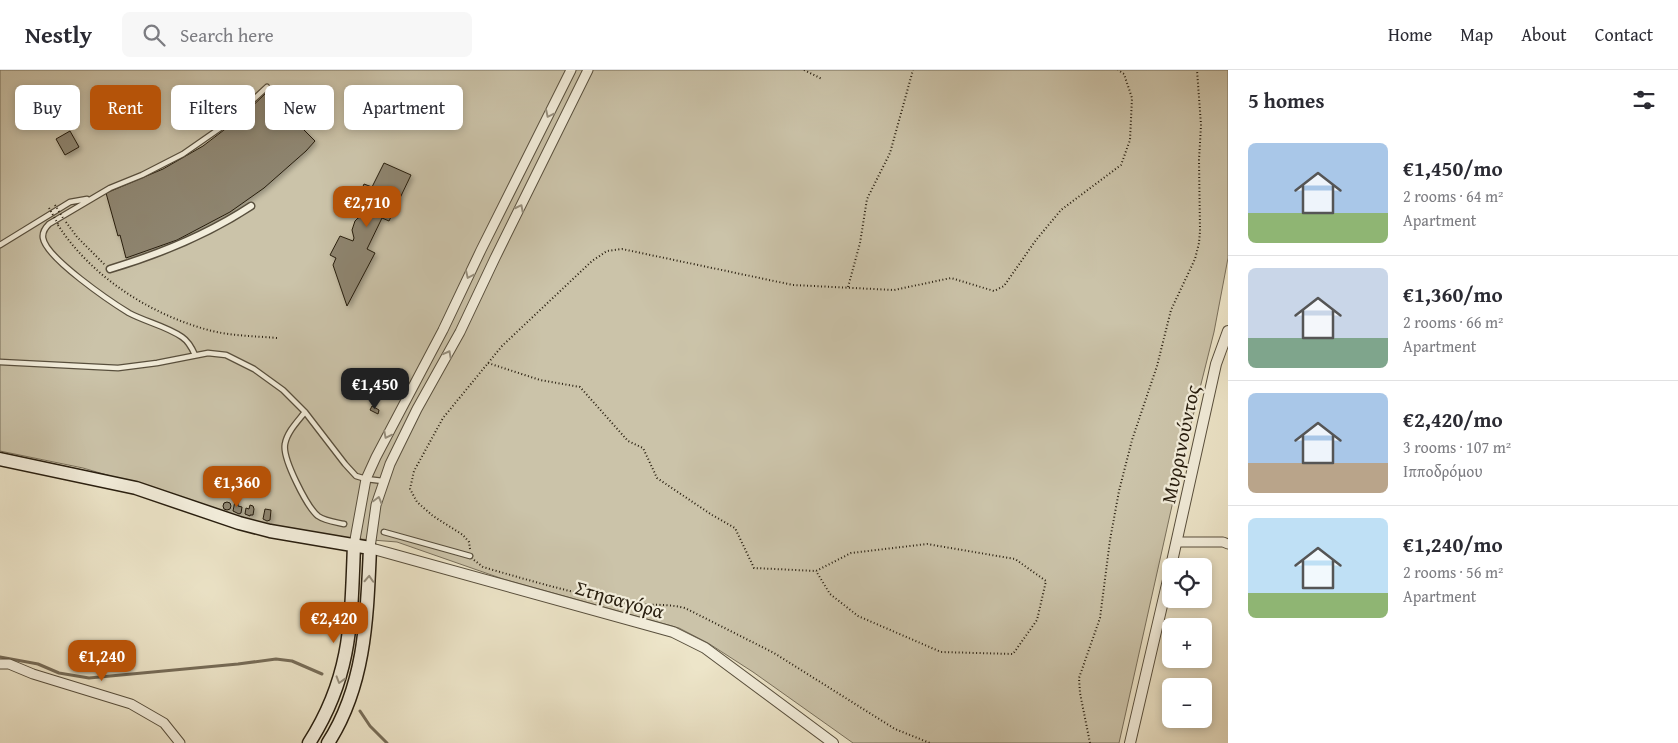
<!DOCTYPE html>
<html lang="en">
<head>
<meta charset="utf-8">
<style>
	:root { --surface:#fff; --page:#f7f7f7; --text:#2b2b33; --muted:#7c7c81; --line:#e1e1e2; --accent:#b45309 }
	body { margin:0; font-family:"Gentium Book Plus",serif; background:var(--page); color:var(--text); height:100vh; display:flex; flex-direction:column; font-size:19px; white-space:nowrap }
	* { box-sizing:border-box; margin:0 }
	p { font-size:16px; color:var(--muted) }
	.icon { flex:none; width:28px; height:28px; fill:none; stroke:currentColor; stroke-width:2; stroke-linecap:round; stroke-linejoin:round }
	.map { position:relative; flex:1; overflow:hidden }
	.drawer { display:flex; flex-direction:column; background:var(--surface); width:450px }
	.drawer>* { flex:none }
	.top-card { position:absolute; left:15px; top:15px; width:475px; height:45px; display:flex; gap:10px }
	.tools { position:absolute; left:1162px; top:488px; display:grid; gap:10px }
	.tools a { display:grid; place-items:center; width:50px; height:50px; border-radius:8px; background:var(--surface); box-shadow:0 2px 8px #0003; font-size:25px }
	.price { position:absolute; translate:-50% -42px; padding:0 11px; border-radius:10px; background:var(--accent); color:#fff; font-size:16px; line-height:32px; filter:drop-shadow(0 1px 2px #0008) }
	.price::after { content:''; position:absolute; left:50%; top:30px; width:15px; height:11px; margin-left:-8px; background:inherit; clip-path:polygon(0 0,100% 0,50% 100%) }
	.price.active { background:#222; color:#fff }
	ul { padding:0; list-style:none }
	li { display:flex; align-items:center; gap:15px; height:125px; padding:0 20px }
	li+li { border-top:1px solid var(--line) }
	li span { display:grid; place-items:center; flex:none; width:140px; height:100px; border-radius:8px; color:#555 }
	li>.icon { margin-inline-start:auto }
	span .icon { width:60px; height:60px; fill:#fffc; stroke-width:1 }
	li b { font-size:21px }
	h2 { display:flex; justify-content:space-between; align-items:center; height:60px; padding:0 20px; font-size:21px }
	.pill { padding:0 18px; border-radius:8px; background:var(--surface); box-shadow:0 2px 8px #0003; font-size:18px; line-height:45px }
	.pill.active { background:var(--accent); color:#fff }
	header { display:flex; align-items:center; gap:30px; box-sizing:border-box; height:70px; padding:0 25px; background:var(--surface); border-bottom:1px solid var(--line) }
	header strong { font-size:24px }
	nav { display:flex; gap:28px; margin-inline-start:auto; font-size:18px }
	.search { width:350px; height:45px; background:var(--page); display:flex; align-items:center; gap:12px; box-sizing:border-box; padding:0 18px; border-radius:8px; color:var(--muted); font-size:19px }
	main { display:flex; flex:1; min-height:0 }
	.map>svg:first-child { display:block }
	.green { fill:#cbc3a9; stroke:#79705c }
	.lines { fill:none; stroke-linecap:round; stroke-linejoin:round }
	.stream { stroke:#766c58; stroke-width:3 }
	.building { fill:#8e856f; stroke:#271d0e; filter:url(#shadow) }
	.service-casing { stroke:#584f3d; stroke-width:7 }
	.pedestrian-casing { stroke:#584f3d; stroke-width:9 }
	.minor-casing { stroke:#584f3d; stroke-width:11 }
	.tertiary-casing { stroke:#584f3d; stroke-width:12 }
	.secondary-casing { stroke:#271d0e; stroke-width:15 }
	.path { stroke:#271d0e; stroke-width:2; stroke-dasharray:1 2.5; stroke-linecap:butt }
	.service { stroke:#f3eedc; stroke-width:4.5 }
	.pedestrian { stroke:#f3eedc; stroke-width:6 }
	.minor { stroke:#f3eedc; stroke-width:9 }
	.tertiary { stroke:#f3eedc; stroke-width:10 }
	.secondary { stroke:#f3eedc; stroke-width:12 }
	.path-bridge { stroke:#271d0e; stroke-width:2; stroke-dasharray:1 2.5; stroke-linecap:butt }
	.oneway { stroke:#97907f }
	.labels { text-anchor:middle; dominant-baseline:central; stroke-width:4.5; stroke-linejoin:round; paint-order:stroke }
	.street-label { font-size:20px; fill:#271d0e; stroke:#f3eedc }
</style>
</head>
<body>
<header>
<strong>Nestly</strong>
<div class="search"><svg class="icon" aria-label="search" viewBox="0 0 24 24"><circle cx="10" cy="10" r="6"/><path d="M15 15l6 6"/></svg>Search here</div>
<nav><a>Home</a><a>Map</a><a>About</a><a>Contact</a></nav>
</header>
<main>
<div class="map">
<svg width="1228" height="673" viewBox="0 0 1228 673">
	<defs>
		<filter id="shadow"><feDropShadow dx="2.5" dy="2.5" stdDeviation="2.5" flood-color="#0004"/></filter>
	</defs>
	<rect width="100%" height="100%" fill="#ede5c9"/>
	<filter id="stains"><feTurbulence type="fractalNoise" baseFrequency=".004" numOctaves="4"/><feColorMatrix values="0 0 0 0 .2 0 0 0 0 .09 0 0 0 0 .02 0 0 0 .5 -.17"/></filter>
	<radialGradient id="worn" r=".72"><stop offset=".6" stop-color="#630" stop-opacity="0"/><stop offset="1" stop-color="#630" stop-opacity=".3"/></radialGradient>
	<path class="green" d="M 0,0 L 1228,0 L 1228,188 L 1214,262 L 1184,382 L 1119,673 L 853,673 L 753,602 L 708,573 L 679,558 L 503,509 L 397,472 L 323,466 L 244,451 L 162,421 L 83,398 L 0,381 Z"/>
	<g class="lines">
		<path class="stream" d="M 0,587 L 38,594 L 59,603 L 89,608 L 238,594 L 276,589 L 292,591 L 322,604
			M 360,641 L 370,656 L 387,673"/>
	</g>
	<path class="building" d="M 266,23 L 272,30 L 273,29 L 315,71 L 306,81 L 264,118 L 230,142 L 177,170 L 126,188 L 120,165 L 118,166 L 106,123 L 163,99 L 203,76 L 241,47 Z
		M 70,61 L 79,77 L 65,85 L 56,69 Z
		M 384,93 L 411,105 L 389,151 L 382,148 L 367,179 L 375,183 L 347,236 L 333,195 L 336,188 L 330,185 L 340,166 L 353,171 L 354,168 L 352,160 L 355,151 L 358,148 L 367,145 L 368,141 L 355,135 L 364,114 L 372,117 Z
		M 372,336 L 379,340 L 378,344 L 370,340 Z
		M 235,431 L 238,432 L 238,436 L 242,437 L 241,443 L 239,444 L 233,441 Z
		M223 436a4 4 0 1 1 8 0a4 4 0 1 1-8 0Z
		M 250,435 L 253,436 L 254,439 L 253,445 L 250,445 L 250,446 L 245,444 L 246,438 L 249,439 Z
		M 265,439 L 271,440 L 270,450 L 267,451 L 263,449 Z"/>
	<g class="lines">
		<defs>
			<path id="service" d="M 0,175 L 70,132 L 87,129
				M 195,285 C 192,278 188,271 182,267 C 166,256 146,252 129,243 C 111,232 46,188 43,168 C 42,162 45,158 49,154 L 110,118 L 142,105 L 183,84 L 229,52 L 267,17
				M 0,292 L 118,298 L 157,293 L 208,283 L 226,285 L 254,299 L 283,320 L 305,342 L 345,394 L 356,406 L 366,409 L 383,411
				M 305,342 C 298,351 287,362 285,374 C 282,388 307,437 318,446 C 325,451 335,452 344,454
				M 384,462 L 470,486"/>
			<path id="pedestrian" d="M 110,199 C 160,184 207,165 251,136"/>
			<path id="minor" d="M 1177,472 L 1223,472 L 1228,474
				M 354,475 L 366,409 L 376,387 L 443,260 L 481,180 L 571,0
				M 370,478 L 376,435 L 390,394 L 417,339 L 460,262 L 495,188 L 588,0
				M 0,594 L 9,594 L 33,604 L 131,634 L 164,653 L 180,673"/>
			<path id="tertiary" d="M 370,478 L 673,562 L 705,578 L 833,673
				M 1171,496 L 1216,294 L 1228,261
				M 1130,673 L 1171,497"/>
			<path id="secondary" d="M 0,389 L 136,418 L 239,453 L 270,461 L 370,478 C 367,545 366,614 328,673
				M 309,673 C 352,606 351,551 354,475"/>
		</defs>
		<use href="#service" class="service-casing"/>
		<use href="#pedestrian" class="pedestrian-casing"/>
		<use href="#minor" class="minor-casing"/>
		<use href="#tertiary" class="tertiary-casing"/>
		<use href="#secondary" class="secondary-casing"/>
		<path class="path" d="M 804,0 L 822,9
			M 66,152 L 77,167 L 105,195
			M 58,155 C 92,208 153,246 212,261 C 233,266 255,266 277,268
			M 848,217 L 860,173 L 867,129 L 890,83 L 913,0
			M 488,293 L 540,310 L 580,317 L 628,371 L 643,378 L 657,408 L 712,445 L 735,458 L 754,498 L 816,501 L 851,483 L 927,474 L 1015,489 L 1046,511 L 1037,550 L 1013,584 L 941,582 L 858,546 L 830,524 L 816,501
			M 470,479 L 469,472 L 463,465 L 433,446 L 417,432 L 410,419 L 414,401 L 443,348 L 502,276 L 592,191 L 607,181 L 622,179 L 793,215 L 894,220 L 951,208 L 994,221 L 1004,216 L 1036,170 L 1061,140 L 1121,95 L 1130,70 L 1132,28 L 1124,4 L 1118,0
			M 474,490 L 483,497 C 531,511 579,525 627,533 C 647,536 665,533 685,538 L 774,583 L 895,659 L 930,673
			M 1090,673 L 1080,623 L 1079,608 L 1100,548 L 1110,470 L 1119,421 L 1132,370 L 1157,296 L 1171,240 L 1195,189 L 1199,173 L 1200,161 L 1199,90 L 1201,55 L 1197,0"/>
		<use href="#service" class="service"/>
		<use href="#pedestrian" class="pedestrian"/>
		<use href="#minor" class="minor"/>
		<use href="#tertiary" class="tertiary"/>
		<use href="#secondary" class="secondary"/>
		<path class="path-bridge" d="M 55,135 L 63,148
			M 49,138 L 58,154"/>
	</g>
	<defs><path id="oneway-chevron" d="M-2-3.5L2.5 0L-2 3.5" fill="none" stroke-width="1.6" stroke-linecap="round" stroke-linejoin="round" transform="scale(1.25)"/></defs>
	<g class="oneway">
		<use href="#oneway-chevron" transform="translate(549 44) rotate(116)"/>
		<use href="#oneway-chevron" transform="translate(520 138) rotate(-63)"/>
		<use href="#oneway-chevron" transform="translate(469 205) rotate(115)"/>
		<use href="#oneway-chevron" transform="translate(448 284) rotate(-62)"/>
		<use href="#oneway-chevron" transform="translate(387 365) rotate(117)"/>
		<use href="#oneway-chevron" transform="translate(378 430) rotate(-75)"/>
		<use href="#oneway-chevron" transform="translate(369 509) rotate(-87)"/>
		<use href="#oneway-chevron" transform="translate(340 610) rotate(107)"/>
	</g>
	<g class="labels">
		<g class="street-label">
			<text transform="translate(1180 374) rotate(-78)">Μυρρινούντος</text>
			<text transform="translate(620 529) rotate(16)">Στησαγόρα</text>
		</g>
	</g>
	<rect width="100%" height="100%" filter="url(#stains)"/>
	<rect width="100%" height="100%" fill="url(#worn)"/>
</svg>
<div class="tools">
<a><svg class="icon" aria-label="locate" viewBox="0 0 24 24"><circle cx="12" cy="12" r="6"/><path d="M12 2v4M12 18v4M2 12h4M18 12h4"/></svg></a>
<a>+</a>
<a>−</a>
</div>
<b class="price" style="left:367px;top:158px">€2,710</b>
<b class="price active" style="left:375px;top:340px">€1,450</b>
<b class="price" style="left:237px;top:438px">€1,360</b>
<b class="price" style="left:334px;top:574px">€2,420</b>
<b class="price" style="left:102px;top:612px">€1,240</b>
<div class="top-card">
<a class="pill">Buy</a>
<a class="pill active">Rent</a>
<a class="pill">Filters</a>
<a class="pill">New</a>
<a class="pill">Apartment</a>
</div>
</div>
<section class="drawer">
<h2>5 homes<svg class="icon" aria-label="filters" viewBox="0 0 24 24"><path d="M4 7h16M4 17h16"/><circle cx="9" cy="7" r="2"/><circle cx="15" cy="17" r="2"/></svg></h2>
<ul>
<li><span style="background:linear-gradient(#a9c7e8 70%,#8fb573 0)"><svg class="icon" aria-label="home" viewBox="0 0 24 24"><path d="M3 11l9-7 9 7M6 9v11h12V9"/></svg></span><div><b>€1,450/mo</b><p>2 rooms · 64 m²</p><p>Apartment</p></div></li>
<li><span style="background:linear-gradient(#c9d6e8 70%,#7fa58c 0)"><svg class="icon" aria-label="home" viewBox="0 0 24 24"><path d="M3 11l9-7 9 7M6 9v11h12V9"/></svg></span><div><b>€1,360/mo</b><p>2 rooms · 66 m²</p><p>Apartment</p></div></li>
<li><span style="background:linear-gradient(#a9c7e8 70%,#b9a48a 0)"><svg class="icon" aria-label="home" viewBox="0 0 24 24"><path d="M3 11l9-7 9 7M6 9v11h12V9"/></svg></span><div><b>€2,420/mo</b><p>3 rooms · 107 m²</p><p>Ιπποδρόμου</p></div></li>
<li><span style="background:linear-gradient(#bfe0f5 75%,#8fb573 0)"><svg class="icon" aria-label="home" viewBox="0 0 24 24"><path d="M3 11l9-7 9 7M6 9v11h12V9"/></svg></span><div><b>€1,240/mo</b><p>2 rooms · 56 m²</p><p>Apartment</p></div></li>
</ul>
</section>
</main>
</body>
</html>
